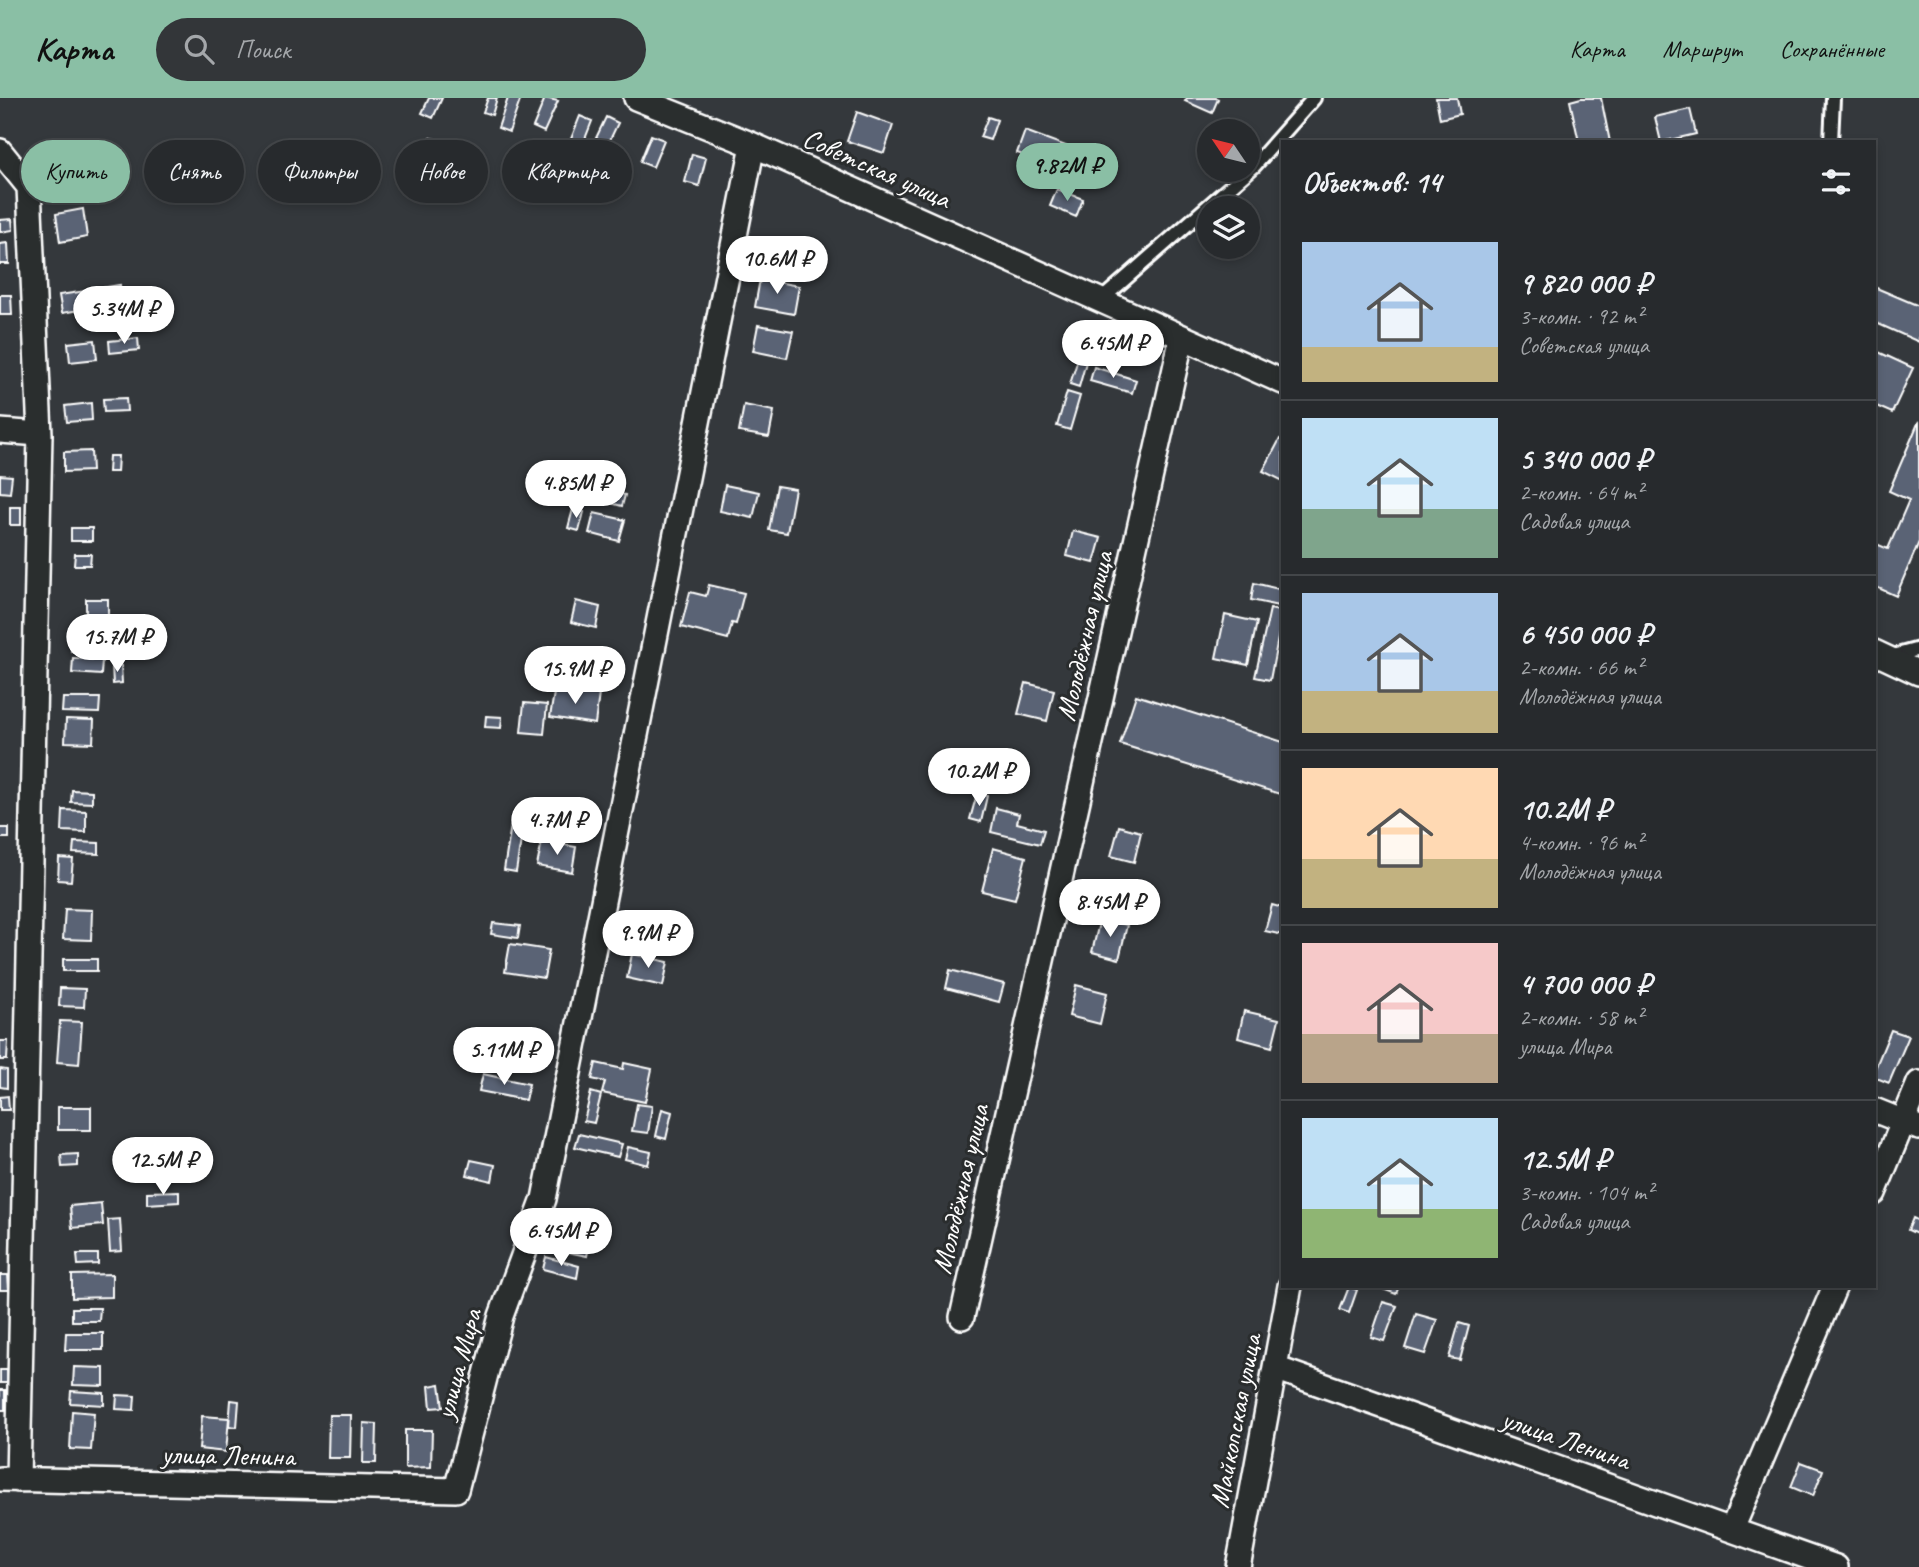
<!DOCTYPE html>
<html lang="ru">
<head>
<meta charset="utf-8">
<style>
	:root { --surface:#272a2d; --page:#333639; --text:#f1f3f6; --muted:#a4a7aa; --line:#434649; --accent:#8abfa5 }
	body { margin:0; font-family:Caveat,sans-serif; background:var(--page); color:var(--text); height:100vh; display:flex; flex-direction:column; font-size:26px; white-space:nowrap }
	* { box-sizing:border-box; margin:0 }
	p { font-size:23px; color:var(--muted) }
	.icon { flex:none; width:38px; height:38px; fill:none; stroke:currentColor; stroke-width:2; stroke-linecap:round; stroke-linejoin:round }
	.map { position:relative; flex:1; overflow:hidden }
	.sheet { position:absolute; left:1281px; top:42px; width:595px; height:1148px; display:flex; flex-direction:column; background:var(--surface); border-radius:0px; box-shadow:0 4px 10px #0003,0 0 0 2px var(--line) }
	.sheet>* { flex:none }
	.hud { position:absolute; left:21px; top:42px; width:665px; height:63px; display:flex; gap:14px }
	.needle { width:46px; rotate:305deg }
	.controls { position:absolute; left:1197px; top:21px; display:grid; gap:14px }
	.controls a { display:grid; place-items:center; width:63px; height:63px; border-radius:50%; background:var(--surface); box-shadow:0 4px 10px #0003,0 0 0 2px var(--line); font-size:35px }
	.price { position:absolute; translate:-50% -60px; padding:0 16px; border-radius:24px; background:#fff; color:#222; font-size:23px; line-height:46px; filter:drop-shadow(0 2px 4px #0008) }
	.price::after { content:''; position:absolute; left:50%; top:42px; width:21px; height:16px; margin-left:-10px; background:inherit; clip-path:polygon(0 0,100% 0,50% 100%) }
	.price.active { background:var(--accent); color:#111 }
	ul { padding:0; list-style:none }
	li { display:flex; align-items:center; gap:21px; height:175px; padding:0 21px }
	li+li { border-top:2px solid var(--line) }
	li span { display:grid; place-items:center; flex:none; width:196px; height:140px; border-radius:0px; color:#555 }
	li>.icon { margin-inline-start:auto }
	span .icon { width:84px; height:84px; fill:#fffc; stroke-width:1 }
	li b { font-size:30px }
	h2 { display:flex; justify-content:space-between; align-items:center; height:84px; padding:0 21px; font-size:30px }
	.chip { padding:0 24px; border-radius:32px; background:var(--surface); box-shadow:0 4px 10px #0003,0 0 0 2px var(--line); font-size:24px; line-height:63px }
	.chip.active { background:var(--accent); color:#111 }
	header { display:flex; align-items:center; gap:42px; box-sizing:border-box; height:98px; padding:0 35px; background:var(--accent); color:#111 }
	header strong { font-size:33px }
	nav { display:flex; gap:38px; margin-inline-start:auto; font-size:24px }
	.search { width:490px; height:63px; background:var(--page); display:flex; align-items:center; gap:18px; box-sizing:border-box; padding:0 24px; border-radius:38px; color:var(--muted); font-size:26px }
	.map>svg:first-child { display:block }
	.building { fill:#5a6374; stroke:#fff; stroke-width:2 }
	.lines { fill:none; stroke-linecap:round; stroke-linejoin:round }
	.service-casing { stroke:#fff; stroke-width:18 }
	.minor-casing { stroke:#fff; stroke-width:28 }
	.service { stroke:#2a2d2e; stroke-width:12 }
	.minor { stroke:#2a2d2e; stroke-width:23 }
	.labels { text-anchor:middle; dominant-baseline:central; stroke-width:6; stroke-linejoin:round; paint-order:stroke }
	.street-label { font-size:28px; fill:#fff; stroke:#2a2d2e }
</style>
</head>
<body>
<header>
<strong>Карта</strong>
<div class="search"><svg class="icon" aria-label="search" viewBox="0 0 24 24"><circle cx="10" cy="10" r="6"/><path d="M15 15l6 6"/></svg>Поиск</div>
<nav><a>Карта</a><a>Маршрут</a><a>Сохранённые</a></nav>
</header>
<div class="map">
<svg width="1919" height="1469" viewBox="0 0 1919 1469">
	<rect width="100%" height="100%" fill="#34383c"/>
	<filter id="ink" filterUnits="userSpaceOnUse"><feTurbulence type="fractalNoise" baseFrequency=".0143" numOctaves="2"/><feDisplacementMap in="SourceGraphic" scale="14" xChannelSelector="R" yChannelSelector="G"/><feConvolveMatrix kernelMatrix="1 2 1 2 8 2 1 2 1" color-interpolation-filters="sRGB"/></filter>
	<g filter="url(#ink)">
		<path class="building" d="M 429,0 L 442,0 L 433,20 L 422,15 Z
			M 488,0 L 497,0 L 492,17 L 483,14 Z
			M 508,0 L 521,0 L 509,34 L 498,30 Z
			M 545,0 L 558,3 L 544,34 L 533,29 Z
			M 1187,0 L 1216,0 L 1218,1 L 1212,15 L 1185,3 Z
			M 1436,0 L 1457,0 L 1460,16 L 1440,21 Z
			M 1581,0 L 1601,0 L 1610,44 L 1579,44 L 1570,3 Z
			M 1690,11 L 1696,36 L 1661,44 L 1655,19 Z
			M 857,14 L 893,27 L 884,55 L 847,43 Z
			M 580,18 L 592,23 L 583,46 L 571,41 Z
			M 606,19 L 618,25 L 608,46 L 596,40 Z
			M 988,19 L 997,22 L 990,42 L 980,39 Z
			M 1025,33 L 1066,48 L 1059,70 L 1017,55 Z
			M 651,37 L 664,42 L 653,69 L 640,64 Z
			M 431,40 L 453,45 L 450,56 L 429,51 Z
			M 692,56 L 706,60 L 699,88 L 685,84 Z
			M 1057,91 L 1083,101 L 1076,119 L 1050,108 Z
			M 83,111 L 87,139 L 60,144 L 56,116 Z
			M 12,121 L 13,132 L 0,134 L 0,122 Z
			M 8,145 L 9,166 L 0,166 L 0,146 Z
			M 760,181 L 799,188 L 794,216 L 755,209 Z
			M 120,187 L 121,195 L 96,200 L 94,191 Z
			M 1874,189 L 1919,208 L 1919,244 L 1874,224 Z
			M 87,193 L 90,210 L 62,215 L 59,197 Z
			M 0,197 L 11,197 L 12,217 L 0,217 Z
			M 758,227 L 793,233 L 787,260 L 753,253 Z
			M 138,240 L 139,252 L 110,255 L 109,243 Z
			M 95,242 L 97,261 L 70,264 L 68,245 Z
			M 1874,252 L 1913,270 L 1892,315 L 1874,307 Z
			M 1078,261 L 1086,264 L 1079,289 L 1070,286 Z
			M 1094,269 L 1136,282 L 1132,295 L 1090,283 Z
			M 1067,294 L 1080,298 L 1070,332 L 1057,328 Z
			M 126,300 L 127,313 L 104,314 L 103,301 Z
			M 91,305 L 92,322 L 67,324 L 65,308 Z
			M 744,307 L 774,313 L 769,339 L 739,334 Z
			M 1919,323 L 1919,444 L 1896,498 L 1874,488 L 1874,445 L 1888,451 L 1909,402 L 1889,393 Z
			M 1280,341 L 1283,342 L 1283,383 L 1263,373 Z
			M 91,353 L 92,373 L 64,374 L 64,354 Z
			M 109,358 L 118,358 L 117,374 L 108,374 Z
			M 0,377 L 12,378 L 10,395 L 0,394 Z
			M 725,387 L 759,394 L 753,420 L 720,413 Z
			M 777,388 L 795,391 L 787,435 L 769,432 Z
			M 602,391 L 625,397 L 622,408 L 599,402 Z
			M 10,409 L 21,409 L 21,427 L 10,427 Z
			M 573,411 L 584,414 L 579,433 L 568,430 Z
			M 594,415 L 625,422 L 619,443 L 589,435 Z
			M 71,430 L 92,430 L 92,443 L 71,443 Z
			M 1073,433 L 1101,440 L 1094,465 L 1067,458 Z
			M 75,456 L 91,456 L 90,467 L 74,467 Z
			M 1254,485 L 1283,492 L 1283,509 L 1251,502 Z
			M 709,487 L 744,495 L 736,526 L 732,525 L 728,541 L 681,529 L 690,494 L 706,498 Z
			M 86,501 L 108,501 L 108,541 L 86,541 Z
			M 576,503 L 600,509 L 596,530 L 571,524 Z
			M 1270,511 L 1283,514 L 1270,582 L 1255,579 Z
			M 1225,517 L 1257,524 L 1248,567 L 1216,560 Z
			M 71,545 L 101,545 L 101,553 L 71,553 Z
			M 73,560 L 102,562 L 101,577 L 72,575 Z
			M 121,566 L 122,585 L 113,586 L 112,567 Z
			M 1026,585 L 1054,592 L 1047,623 L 1018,616 Z
			M 555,589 L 599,596 L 595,626 L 550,619 Z
			M 1136,597 L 1283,644 L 1283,697 L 1120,646 Z
			M 63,600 L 100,600 L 99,615 L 62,614 Z
			M 524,605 L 547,607 L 544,636 L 521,634 Z
			M 486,618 L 502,619 L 501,630 L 485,629 Z
			M 66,621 L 94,622 L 93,645 L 65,644 Z
			M 72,692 L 92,693 L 92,705 L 71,704 Z
			M 977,696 L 987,698 L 981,724 L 970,721 Z
			M 996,710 L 1019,716 L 1017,725 L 1044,732 L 1040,746 L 991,734 Z
			M 63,712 L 86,713 L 86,734 L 62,733 Z
			M 555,720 L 574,723 L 573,732 L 553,728 Z
			M 511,727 L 523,729 L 516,774 L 504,772 Z
			M 1119,728 L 1141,734 L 1134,764 L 1111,758 Z
			M 0,730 L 9,730 L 9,740 L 0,740 Z
			M 542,743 L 576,749 L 572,774 L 537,768 Z
			M 74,744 L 99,745 L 99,756 L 73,755 Z
			M 993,750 L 1026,759 L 1015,801 L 982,793 Z
			M 59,760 L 73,761 L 71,783 L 58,782 Z
			M 1272,807 L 1283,810 L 1283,837 L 1265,833 Z
			M 65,811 L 92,812 L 91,842 L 63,841 Z
			M 1100,821 L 1127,827 L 1119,861 L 1092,854 Z
			M 493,825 L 520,828 L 518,840 L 491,836 Z
			M 510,846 L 549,852 L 544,880 L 505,874 Z
			M 632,856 L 668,864 L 663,888 L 627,880 Z
			M 63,861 L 97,861 L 97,873 L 63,873 Z
			M 950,872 L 1004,886 L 999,904 L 946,890 Z
			M 1076,887 L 1107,895 L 1100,926 L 1069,918 Z
			M 60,890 L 85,891 L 84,909 L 59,908 Z
			M 1244,913 L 1279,921 L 1272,949 L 1238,940 Z
			M 60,923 L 82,924 L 79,966 L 57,964 Z
			M 1891,932 L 1909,938 L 1889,985 L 1874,979 L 1874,973 Z
			M 0,943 L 8,943 L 7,962 L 0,962 Z
			M 596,965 L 623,971 L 624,965 L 652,971 L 645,1004 L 602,995 L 605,984 L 592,981 Z
			M 0,971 L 7,972 L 7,990 L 0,989 Z
			M 483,976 L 529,986 L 525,1002 L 479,993 Z
			M 591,994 L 601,997 L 594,1025 L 584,1023 Z
			M 8,998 L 9,1012 L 0,1012 L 0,999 Z
			M 637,1006 L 652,1008 L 648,1035 L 632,1033 Z
			M 58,1009 L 91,1009 L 91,1032 L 58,1032 Z
			M 662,1011 L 672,1014 L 666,1041 L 656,1038 Z
			M 579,1036 L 622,1046 L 618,1059 L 575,1049 Z
			M 151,1045 L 176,1045 L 176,1064 L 151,1064 Z
			M 628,1049 L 651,1054 L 648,1067 L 625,1061 Z
			M 78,1056 L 78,1068 L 62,1069 L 61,1057 Z
			M 471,1062 L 495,1067 L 492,1083 L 467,1077 Z
			M 179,1093 L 179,1104 L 147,1106 L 147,1094 Z
			M 101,1105 L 103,1127 L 72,1130 L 70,1108 Z
			M 1913,1120 L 1919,1123 L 1919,1137 L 1908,1132 Z
			M 120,1121 L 122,1153 L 110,1154 L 108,1122 Z
			M 558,1126 L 593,1133 L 587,1158 L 553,1151 Z
			M 77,1156 L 98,1156 L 98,1166 L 78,1167 Z
			M 546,1159 L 579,1168 L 577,1180 L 543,1171 Z
			M 112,1176 L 112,1199 L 72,1200 L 72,1177 Z
			M 0,1177 L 8,1177 L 9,1192 L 0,1192 Z
			M 1375,1188 L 1399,1188 L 1396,1196 Z
			M 1349,1189 L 1357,1192 L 1349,1215 L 1340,1212 Z
			M 1383,1204 L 1397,1208 L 1384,1243 L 1371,1239 Z
			M 72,1210 L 100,1210 L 99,1223 L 72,1223 Z
			M 1416,1216 L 1437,1222 L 1425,1256 L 1405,1250 Z
			M 1459,1225 L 1469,1228 L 1460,1262 L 1449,1260 Z
			M 66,1235 L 103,1235 L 103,1252 L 65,1252 Z
			M 74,1269 L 104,1270 L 104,1288 L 73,1287 Z
			M 0,1272 L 7,1272 L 7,1285 L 0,1285 Z
			M 440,1286 L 443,1309 L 431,1310 L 429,1288 Z
			M 0,1292 L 5,1292 L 5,1312 L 0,1312 Z
			M 71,1293 L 104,1295 L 104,1307 L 70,1305 Z
			M 117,1297 L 135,1298 L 134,1312 L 116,1311 Z
			M 231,1302 L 239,1303 L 237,1329 L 229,1328 Z
			M 72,1313 L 94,1315 L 91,1352 L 70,1351 Z
			M 329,1317 L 351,1317 L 350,1360 L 328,1360 Z
			M 202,1318 L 229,1320 L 226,1354 L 199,1351 Z
			M 364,1325 L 377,1326 L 376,1365 L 363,1365 Z
			M 405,1332 L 432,1332 L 431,1369 L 405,1370 Z
			M 1801,1364 L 1823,1372 L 1813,1398 L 1791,1389 Z"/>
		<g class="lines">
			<defs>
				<path id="service" d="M 1831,44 L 1833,0
					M 1101,202 L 1254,68 L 1314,0
					M 1890,559 L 1919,551"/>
				<path id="minor" d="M 636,0 L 753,47 L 1283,284
					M 0,53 L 29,89 L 40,336 L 18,1382
					M 0,333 L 40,336
					M 1874,554 L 1919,575
					M 1874,1012 L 1919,1030
					M 1874,1095 L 1919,985
					M 962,1219 L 1182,239
					M 1275,1270 L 1836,1469
					M 0,1381 L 456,1392 L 501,1218 L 544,1101 L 753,47
					M 1732,1431 L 1835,1188
					M 1238,1469 L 1290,1188"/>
			</defs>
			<use href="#service" class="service-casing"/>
			<use href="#minor" class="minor-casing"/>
			<use href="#service" class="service"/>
			<use href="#minor" class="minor"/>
		</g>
	</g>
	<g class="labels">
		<g class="street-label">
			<text transform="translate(877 70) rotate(24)">Советская улица</text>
			<text transform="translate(1084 538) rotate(-77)">Молодёжная улица</text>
			<text transform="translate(960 1091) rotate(-77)">Молодёжная улица</text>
			<text transform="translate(458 1266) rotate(-75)">улица Мира</text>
			<text transform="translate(1235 1323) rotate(-79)">Майкопская улица</text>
			<text transform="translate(1566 1341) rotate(19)">улица Ленина</text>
			<text transform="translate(228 1357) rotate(1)">улица Ленина</text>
		</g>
	</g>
</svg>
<div class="controls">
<a><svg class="needle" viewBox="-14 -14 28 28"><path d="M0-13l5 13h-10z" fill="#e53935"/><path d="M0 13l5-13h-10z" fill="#a4a7aa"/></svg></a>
<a><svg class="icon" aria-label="layers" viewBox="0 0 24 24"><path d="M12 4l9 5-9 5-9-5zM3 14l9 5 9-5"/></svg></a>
</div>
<b class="price active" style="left:1067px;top:105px">9.82M ₽</b>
<b class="price" style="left:777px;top:198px">10.6M ₽</b>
<b class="price" style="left:124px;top:248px">5.34M ₽</b>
<b class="price" style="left:1113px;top:282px">6.45M ₽</b>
<b class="price" style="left:576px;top:422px">4.85M ₽</b>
<b class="price" style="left:117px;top:576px">15.7M ₽</b>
<b class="price" style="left:575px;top:608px">15.9M ₽</b>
<b class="price" style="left:979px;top:710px">10.2M ₽</b>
<b class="price" style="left:557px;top:759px">4.7M ₽</b>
<b class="price" style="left:1110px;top:841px">8.45M ₽</b>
<b class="price" style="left:648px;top:872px">9.9M ₽</b>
<b class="price" style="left:504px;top:989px">5.11M ₽</b>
<b class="price" style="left:163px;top:1099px">12.5M ₽</b>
<b class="price" style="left:561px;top:1170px">6.45M ₽</b>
<div class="hud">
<a class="chip active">Купить</a>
<a class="chip">Снять</a>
<a class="chip">Фильтры</a>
<a class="chip">Новое</a>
<a class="chip">Квартира</a>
</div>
<section class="sheet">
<h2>Объектов: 14<svg class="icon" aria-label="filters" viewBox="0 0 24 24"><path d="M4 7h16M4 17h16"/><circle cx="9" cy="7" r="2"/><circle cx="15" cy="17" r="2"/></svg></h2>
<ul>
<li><span style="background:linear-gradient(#a9c7e8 75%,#c2b280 0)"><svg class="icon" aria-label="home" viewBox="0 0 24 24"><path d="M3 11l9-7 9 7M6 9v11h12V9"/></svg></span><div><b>9 820 000 ₽</b><p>3-комн. · 92 m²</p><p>Советская улица</p></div></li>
<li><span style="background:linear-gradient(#bfe0f5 65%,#7fa58c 0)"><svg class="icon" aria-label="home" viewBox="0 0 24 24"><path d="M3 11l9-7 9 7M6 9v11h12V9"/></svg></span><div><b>5 340 000 ₽</b><p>2-комн. · 64 m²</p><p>Садовая улица</p></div></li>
<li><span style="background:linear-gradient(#a9c7e8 70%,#c2b280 0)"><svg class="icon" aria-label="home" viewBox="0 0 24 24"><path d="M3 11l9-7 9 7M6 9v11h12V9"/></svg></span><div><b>6 450 000 ₽</b><p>2-комн. · 66 m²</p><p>Молодёжная улица</p></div></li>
<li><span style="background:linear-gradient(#ffd9b3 65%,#c2b280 0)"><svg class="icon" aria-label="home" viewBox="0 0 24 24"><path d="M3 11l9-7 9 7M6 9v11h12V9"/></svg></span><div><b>10.2M ₽</b><p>4-комн. · 96 m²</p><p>Молодёжная улица</p></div></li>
<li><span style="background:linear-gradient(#f6c9c9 65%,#b9a48a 0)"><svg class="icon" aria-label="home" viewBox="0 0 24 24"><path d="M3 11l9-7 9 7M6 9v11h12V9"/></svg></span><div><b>4 700 000 ₽</b><p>2-комн. · 58 m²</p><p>улица Мира</p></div></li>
<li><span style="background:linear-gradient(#bfe0f5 65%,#8fb573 0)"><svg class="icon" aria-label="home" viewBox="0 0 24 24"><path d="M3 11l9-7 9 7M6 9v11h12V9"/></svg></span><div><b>12.5M ₽</b><p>3-комн. · 104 m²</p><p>Садовая улица</p></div></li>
</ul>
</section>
</div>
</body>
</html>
